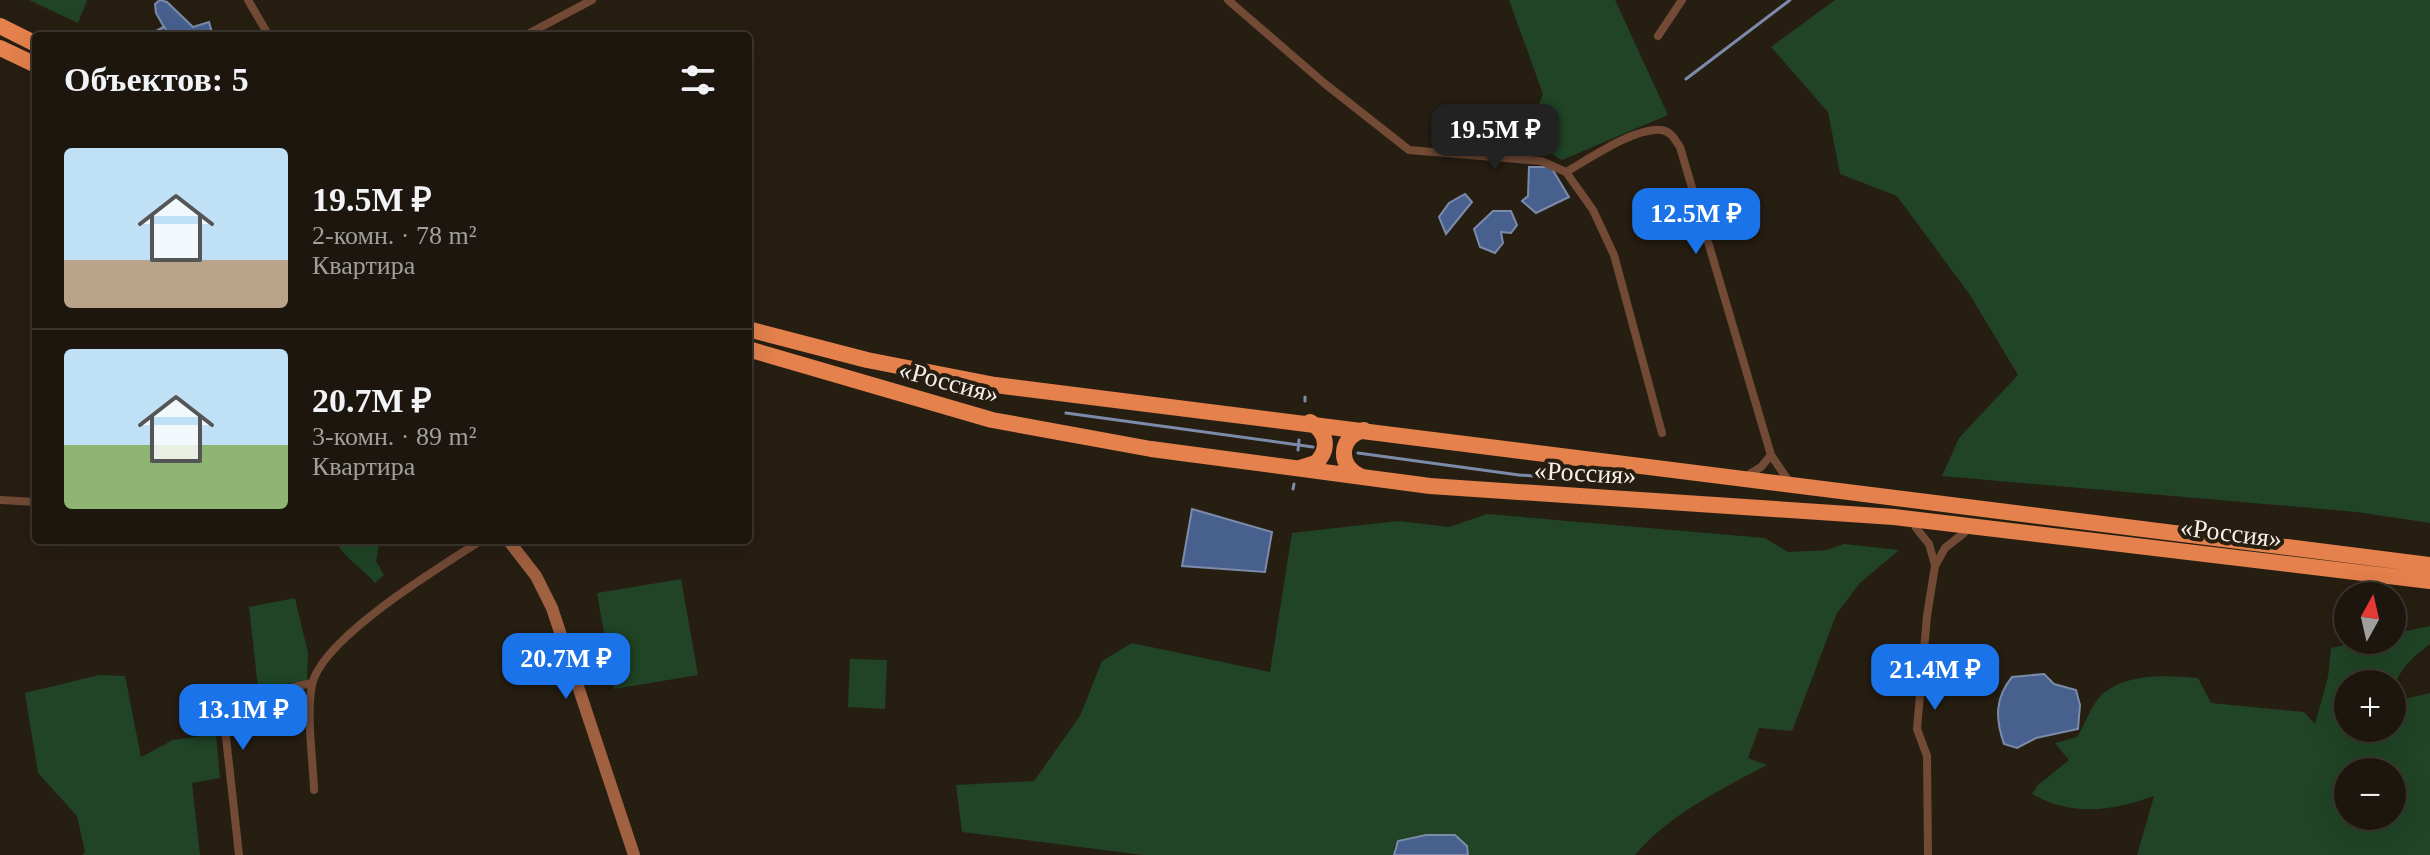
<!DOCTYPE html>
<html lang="ru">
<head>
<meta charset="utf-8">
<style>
	:root { --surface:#1d160e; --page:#2a231c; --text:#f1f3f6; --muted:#a09f9e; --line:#3b352e; --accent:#1a73e8 }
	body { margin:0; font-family:Georgia,serif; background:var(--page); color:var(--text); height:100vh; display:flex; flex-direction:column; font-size:30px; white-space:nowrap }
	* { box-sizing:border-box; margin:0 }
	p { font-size:26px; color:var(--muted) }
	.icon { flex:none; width:44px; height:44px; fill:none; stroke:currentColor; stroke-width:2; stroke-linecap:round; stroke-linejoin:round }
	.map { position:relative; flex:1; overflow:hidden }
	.panel { position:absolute; left:32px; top:32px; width:720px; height:512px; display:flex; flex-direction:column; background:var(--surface); border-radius:8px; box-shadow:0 8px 32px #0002,0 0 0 2px var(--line) }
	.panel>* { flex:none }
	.needle { width:52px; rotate:8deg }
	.tools { position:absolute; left:2334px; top:582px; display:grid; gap:16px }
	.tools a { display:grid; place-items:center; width:72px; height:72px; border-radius:50%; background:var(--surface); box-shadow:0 8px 32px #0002,0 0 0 2px var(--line); font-size:40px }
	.price { position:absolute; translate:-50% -68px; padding:0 18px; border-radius:16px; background:var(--accent); color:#fff; font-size:26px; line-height:52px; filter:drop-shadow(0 2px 4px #0008) }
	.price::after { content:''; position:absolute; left:50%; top:48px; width:24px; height:18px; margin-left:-12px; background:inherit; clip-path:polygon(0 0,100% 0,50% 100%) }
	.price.active { background:#222; color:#fff }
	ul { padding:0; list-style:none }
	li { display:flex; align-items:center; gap:24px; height:200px; padding:0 32px }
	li+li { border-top:2px solid var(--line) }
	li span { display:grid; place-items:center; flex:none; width:224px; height:160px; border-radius:8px; color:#555 }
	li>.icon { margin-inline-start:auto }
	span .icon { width:96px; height:96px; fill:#fffc; stroke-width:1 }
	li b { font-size:34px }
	h2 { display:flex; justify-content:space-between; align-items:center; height:96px; padding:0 32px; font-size:34px }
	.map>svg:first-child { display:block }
	.green { fill:#204425; fill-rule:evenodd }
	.water { fill:#47608e; stroke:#7c8ba9; stroke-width:2 }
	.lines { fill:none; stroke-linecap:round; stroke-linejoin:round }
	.stream { stroke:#7c8ba9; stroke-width:3 }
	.street { stroke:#724a36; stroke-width:8 }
	.secondary { stroke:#a06140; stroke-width:12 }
	.highway { stroke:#e4814c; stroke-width:16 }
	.labels { text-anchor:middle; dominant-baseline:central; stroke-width:8; stroke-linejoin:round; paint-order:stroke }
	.street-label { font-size:26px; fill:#f6efe7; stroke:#271e12 }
</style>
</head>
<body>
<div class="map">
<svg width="2430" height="855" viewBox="0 0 2430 855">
	<rect width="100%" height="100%" fill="#271e12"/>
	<path class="green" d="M 29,0 L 86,0 L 87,1 L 78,23 Z
		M 1509,0 L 1615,0 L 1668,115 L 1562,160 L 1525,139 L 1543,94 Z
		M 1835,0 L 2430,0 L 2430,523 L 2357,512 L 1942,476 L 1959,438 L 2018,375 L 1970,295 L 1897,196 L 1840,174 L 1828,112 L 1771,47 Z
		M 1487,514 L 1765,538 L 1788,552 L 1827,550 L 1844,544 L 1899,550 L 1860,583 L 1837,613 L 1792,731 L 1759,728 L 1748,758 L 1767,765 C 1722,789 1668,815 1635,855 L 1467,855 L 1466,846 L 1455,835 C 1429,835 1417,833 1394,847 L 1394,855 L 1143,855 L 962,832 L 956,785 L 1034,781 L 1080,716 L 1102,661 L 1132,643 L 1270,672 L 1292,533 L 1398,521 L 1449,527 Z
		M 335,540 L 380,540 L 376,561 L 384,575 L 375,583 C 360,565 347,562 335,540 Z
		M 681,579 L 698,675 L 614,689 L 597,593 Z
		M 295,598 L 308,653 L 307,680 L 280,685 L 259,696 L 249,607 Z
		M 2430,626 L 2430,644 C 2410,659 2398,670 2392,695 L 2392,684 L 2348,684 L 2348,728 L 2392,728 L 2392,702 L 2430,693 L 2430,855 L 2137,855 L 2154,796 C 2111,811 2073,817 2032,794 L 2037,786 L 2069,760 L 2055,743 L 2077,737 C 2084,726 2088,714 2095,703 C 2115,672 2168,675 2198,678 L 2211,703 L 2304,712 L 2315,724 L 2328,677 L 2331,648 L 2367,640 L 2392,640 L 2392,634 ZM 2348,772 L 2392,772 L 2392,816 L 2348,816 Z
		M 850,659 L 887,660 L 885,709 L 848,707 Z
		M 99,675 L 125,676 L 141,757 L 173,740 L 216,734 L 220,778 L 192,783 L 200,855 L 82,855 L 85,852 L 77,816 L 38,773 L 25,693 Z"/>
	<path class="water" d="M 160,0 L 167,2 L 193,27 L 209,22 L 213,36 L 169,36 L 156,13 L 155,4 Z
		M 1529,167 L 1551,167 L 1569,197 L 1536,213 L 1522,201 L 1528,196 Z
		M 1465,194 L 1472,202 L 1446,234 L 1439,217 L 1449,203 Z
		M 1493,211 L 1511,211 L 1517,225 L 1511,233 L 1501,232 L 1503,243 L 1495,253 L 1480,247 L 1474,229 Z
		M 1192,509 L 1272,532 L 1265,572 L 1182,566 Z
		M 2044,674 L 2054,684 L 2076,690 L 2080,705 L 2078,729 L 2036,738 L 2017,748 L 2004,744 C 1995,718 1995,698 2012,677 Z
		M 1426,835 L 1455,835 L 1467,846 L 1468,855 L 1394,855 L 1398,841 Z"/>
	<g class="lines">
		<path class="stream" d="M 155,32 L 164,27
			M 1686,79 L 1790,0
			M 1305,401 L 1305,397
			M 1066,413 L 1313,447
			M 1298,450 L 1299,440
			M 1358,453 L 1519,475 L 1600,481
			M 1293,489 L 1294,484"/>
		<path class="street" d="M 248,0 L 269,36
			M 1228,0 L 1324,83 L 1409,150 L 1541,161 L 1566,172 L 1593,210 L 1614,255 L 1662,433
			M 524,36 L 592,0
			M 1658,36 L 1682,0
			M 1566,172 C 1589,159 1635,127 1661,130 C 1671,131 1675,140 1680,147 L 1771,455 L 1790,483
			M 1745,477 L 1761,467 L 1771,455
			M 0,500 L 36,502
			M 1916,528 L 1929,544 L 1935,565
			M 314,790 C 313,757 306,717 312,685 C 321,638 442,566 482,540
			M 239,855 L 225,728 C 251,701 275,690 312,683
			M 1928,855 L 1927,756 L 1917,729 L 1927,616 L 1935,566 L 1945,548 L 1964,533"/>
		<path class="secondary" d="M 508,540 L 536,576 L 552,608 L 634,855"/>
		<path class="highway" d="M 0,26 L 36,44
			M 0,48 L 36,65
			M 748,329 L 867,360 L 995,385 L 2430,565
			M 748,349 L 992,420 L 1151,449 L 1430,486 L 1894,517 L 2430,581
			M 1300,468 L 1316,463 C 1330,449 1327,432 1310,422
			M 1360,476 C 1337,465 1339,437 1364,430"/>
	</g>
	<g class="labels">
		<g class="street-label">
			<text transform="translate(949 382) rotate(15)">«Россия»</text>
			<text transform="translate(1585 473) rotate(3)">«Россия»</text>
			<text transform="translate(2231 533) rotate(7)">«Россия»</text>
		</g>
	</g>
</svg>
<div class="tools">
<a><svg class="needle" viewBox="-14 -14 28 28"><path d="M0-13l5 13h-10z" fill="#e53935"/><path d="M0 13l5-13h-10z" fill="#a09f9e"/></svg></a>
<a>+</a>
<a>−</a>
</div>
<b class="price active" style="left:1495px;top:172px">19.5M ₽</b>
<b class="price" style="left:1696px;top:256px">12.5M ₽</b>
<b class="price" style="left:566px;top:701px">20.7M ₽</b>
<b class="price" style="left:1935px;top:712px">21.4M ₽</b>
<b class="price" style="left:243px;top:752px">13.1M ₽</b>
<section class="panel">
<h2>Объектов: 5<svg class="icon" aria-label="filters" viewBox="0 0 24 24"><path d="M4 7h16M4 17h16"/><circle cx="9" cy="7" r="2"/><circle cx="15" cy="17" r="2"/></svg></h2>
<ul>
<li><span style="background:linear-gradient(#bfe0f5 70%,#b9a48a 0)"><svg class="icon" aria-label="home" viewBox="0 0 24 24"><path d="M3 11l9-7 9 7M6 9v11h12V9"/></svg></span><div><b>19.5M ₽</b><p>2-комн. · 78 m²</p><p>Квартира</p></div></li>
<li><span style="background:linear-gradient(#bfe0f5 60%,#8fb573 0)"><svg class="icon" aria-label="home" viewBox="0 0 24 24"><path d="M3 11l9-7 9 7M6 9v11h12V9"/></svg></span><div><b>20.7M ₽</b><p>3-комн. · 89 m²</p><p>Квартира</p></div></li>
</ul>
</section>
</div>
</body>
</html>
